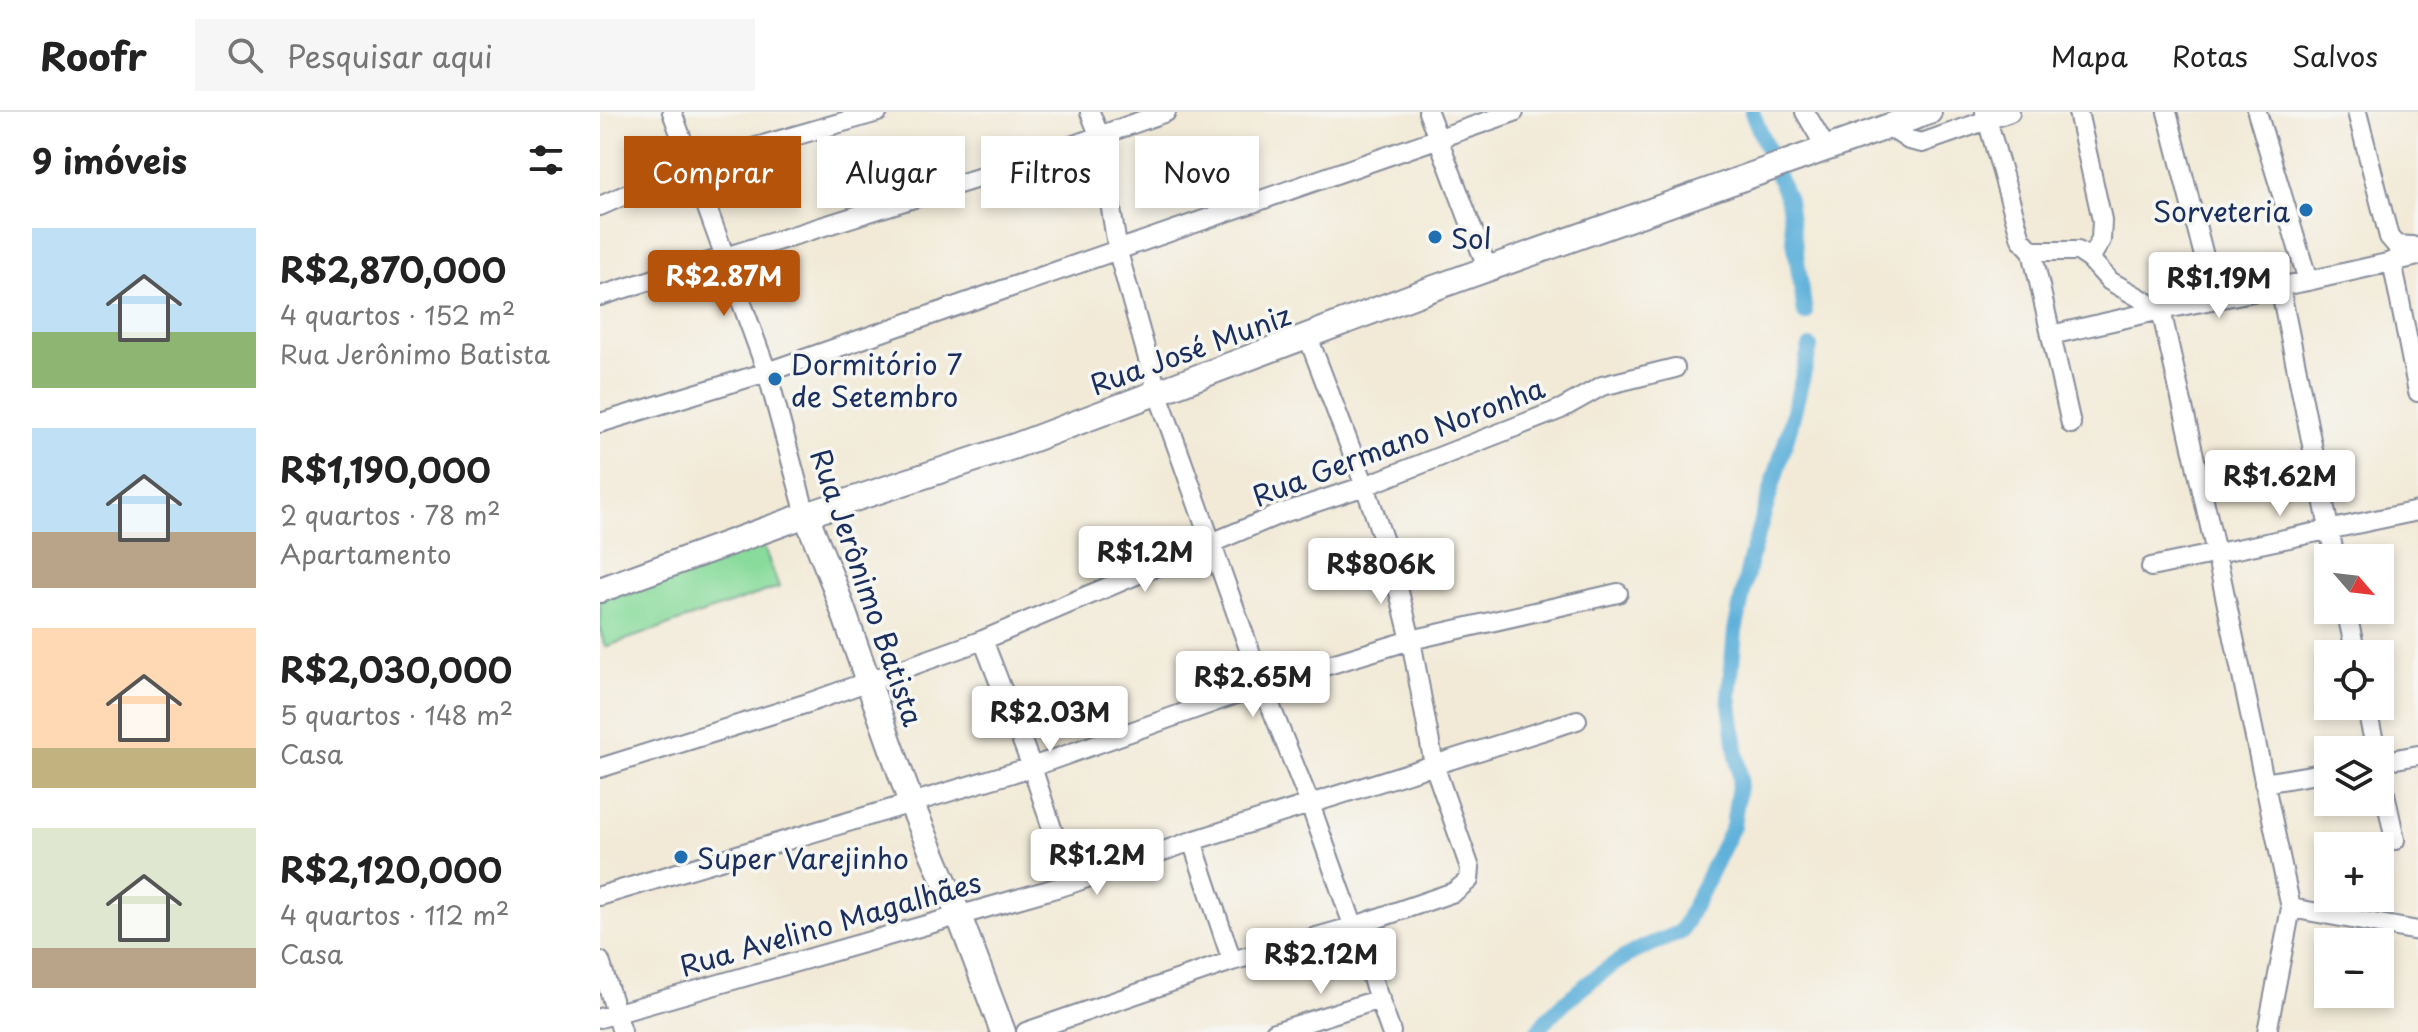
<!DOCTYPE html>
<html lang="pt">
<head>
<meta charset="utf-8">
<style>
	:root { --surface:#fff; --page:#f6f6f6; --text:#222; --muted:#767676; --line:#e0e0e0; --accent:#b45309 }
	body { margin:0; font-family:"Playpen Sans",sans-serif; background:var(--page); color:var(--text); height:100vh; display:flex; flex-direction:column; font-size:30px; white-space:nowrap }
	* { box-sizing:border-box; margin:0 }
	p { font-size:26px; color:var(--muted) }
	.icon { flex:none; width:44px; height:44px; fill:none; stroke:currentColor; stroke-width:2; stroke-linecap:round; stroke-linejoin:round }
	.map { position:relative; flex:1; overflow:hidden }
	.drawer { display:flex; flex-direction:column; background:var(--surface); width:600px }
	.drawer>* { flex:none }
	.banner { position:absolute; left:24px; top:24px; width:760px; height:72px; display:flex; gap:16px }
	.needle { width:52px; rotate:118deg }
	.fabs { position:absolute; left:1714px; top:432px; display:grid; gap:16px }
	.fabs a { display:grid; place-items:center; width:80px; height:80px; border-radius:0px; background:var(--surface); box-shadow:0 4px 12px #0003; font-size:40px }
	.price { position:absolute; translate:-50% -68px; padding:0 18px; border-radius:8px; background:#fff; color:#222; font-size:26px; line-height:52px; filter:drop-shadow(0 2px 4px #0008) }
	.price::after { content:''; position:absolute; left:50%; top:48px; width:24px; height:18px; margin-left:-12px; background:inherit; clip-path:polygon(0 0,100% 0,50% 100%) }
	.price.active { background:var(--accent); color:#fff }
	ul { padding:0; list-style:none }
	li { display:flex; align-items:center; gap:24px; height:200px; padding:0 32px }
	li span { display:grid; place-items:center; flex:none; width:224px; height:160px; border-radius:0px; color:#555 }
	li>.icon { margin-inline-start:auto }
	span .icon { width:96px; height:96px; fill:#fffc; stroke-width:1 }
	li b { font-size:34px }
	h2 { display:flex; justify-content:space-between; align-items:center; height:96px; padding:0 32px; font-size:34px }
	.chip { padding:0 28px; border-radius:0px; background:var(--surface); box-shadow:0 4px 12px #0003; font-size:28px; line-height:72px }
	.chip.active { background:var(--accent); color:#fff }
	header { display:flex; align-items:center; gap:48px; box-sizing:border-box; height:112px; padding:0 40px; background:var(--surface); border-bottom:2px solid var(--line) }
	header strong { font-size:38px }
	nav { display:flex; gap:44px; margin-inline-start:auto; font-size:28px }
	.search { width:560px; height:72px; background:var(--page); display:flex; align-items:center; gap:20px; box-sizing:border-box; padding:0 28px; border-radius:0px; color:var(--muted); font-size:30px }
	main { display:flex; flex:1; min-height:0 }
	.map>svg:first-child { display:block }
	.green { fill:#89db9b; stroke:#52857c; stroke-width:2 }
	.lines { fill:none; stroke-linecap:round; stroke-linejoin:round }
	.canal { stroke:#5eb1da; stroke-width:16 }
	.minor-casing { stroke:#868c9a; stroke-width:22 }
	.major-casing { stroke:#868c9a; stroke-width:28 }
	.minor { stroke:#fff; stroke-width:18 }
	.major { stroke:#fff; stroke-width:24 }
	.poi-dot { fill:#1f6fb2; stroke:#f6f6f2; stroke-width:3 }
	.labels { text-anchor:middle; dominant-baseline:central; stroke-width:7; stroke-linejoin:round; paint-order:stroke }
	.poi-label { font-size:28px; fill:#1b2f5e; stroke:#f6f6f2; text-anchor:start }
	.street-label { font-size:28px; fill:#1b2f5e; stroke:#f6f6f2 }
</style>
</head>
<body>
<header>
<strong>Roofr</strong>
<div class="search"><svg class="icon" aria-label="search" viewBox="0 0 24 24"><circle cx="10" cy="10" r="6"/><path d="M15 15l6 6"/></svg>Pesquisar aqui</div>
<nav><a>Mapa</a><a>Rotas</a><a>Salvos</a></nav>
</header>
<main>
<section class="drawer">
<h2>9 imóveis<svg class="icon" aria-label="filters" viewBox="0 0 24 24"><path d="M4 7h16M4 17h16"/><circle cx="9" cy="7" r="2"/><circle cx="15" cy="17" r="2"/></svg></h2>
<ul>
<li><span style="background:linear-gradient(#bfe0f5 65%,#8fb573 0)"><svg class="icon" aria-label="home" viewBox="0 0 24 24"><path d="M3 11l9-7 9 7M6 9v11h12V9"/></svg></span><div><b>R$2,870,000</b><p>4 quartos · 152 m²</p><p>Rua Jerônimo Batista</p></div></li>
<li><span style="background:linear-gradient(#bfe0f5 65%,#b9a48a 0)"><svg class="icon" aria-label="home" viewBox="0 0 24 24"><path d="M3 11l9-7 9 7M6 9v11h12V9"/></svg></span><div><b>R$1,190,000</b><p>2 quartos · 78 m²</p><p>Apartamento</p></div></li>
<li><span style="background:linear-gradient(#ffd9b3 75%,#c2b280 0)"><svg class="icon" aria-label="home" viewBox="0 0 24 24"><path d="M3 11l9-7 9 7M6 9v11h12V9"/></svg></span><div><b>R$2,030,000</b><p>5 quartos · 148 m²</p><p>Casa</p></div></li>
<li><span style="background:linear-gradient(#dfe7d0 75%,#b9a48a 0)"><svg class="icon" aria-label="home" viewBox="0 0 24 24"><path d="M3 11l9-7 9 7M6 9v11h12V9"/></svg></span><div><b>R$2,120,000</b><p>4 quartos · 112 m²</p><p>Casa</p></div></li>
</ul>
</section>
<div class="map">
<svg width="1818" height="920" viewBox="0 0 1818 920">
	<rect width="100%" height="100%" fill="#f6f6f2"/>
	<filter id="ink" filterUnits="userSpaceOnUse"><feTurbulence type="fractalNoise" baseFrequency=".0125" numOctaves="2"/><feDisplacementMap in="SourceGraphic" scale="16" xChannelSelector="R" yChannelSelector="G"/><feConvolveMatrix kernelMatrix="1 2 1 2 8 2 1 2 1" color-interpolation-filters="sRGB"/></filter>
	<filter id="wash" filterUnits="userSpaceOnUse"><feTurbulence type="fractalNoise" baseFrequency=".006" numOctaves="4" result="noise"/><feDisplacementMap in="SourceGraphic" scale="32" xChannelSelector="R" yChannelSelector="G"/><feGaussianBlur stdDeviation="1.8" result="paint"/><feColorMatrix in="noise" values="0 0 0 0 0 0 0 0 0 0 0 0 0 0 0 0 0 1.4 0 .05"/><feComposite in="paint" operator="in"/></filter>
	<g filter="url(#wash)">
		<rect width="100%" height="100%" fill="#f2ead7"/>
		<path class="green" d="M 162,430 L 179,475 L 5,535 L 0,518 L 0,486 Z"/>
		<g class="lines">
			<path class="canal" d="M 1152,0 L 1188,88 L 1205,201
				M 937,920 C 954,895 1008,854 1034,840 C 1049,832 1066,827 1081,820 L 1133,714 L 1140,667 L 1129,584 L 1135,519 L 1150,448 L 1190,315 L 1210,235"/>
		</g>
	</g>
	<g filter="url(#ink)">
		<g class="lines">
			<defs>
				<path id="minor" d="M 72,0 L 167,260 L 206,403
					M 490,0 L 499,23 L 518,140 L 557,279 L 662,573 L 710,692 L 791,920
					M 828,0 L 888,158
					M 1205,0 L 1226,36
					M 1385,0 L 1421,127 L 1432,139 L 1471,312
					M 1478,0 L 1502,108 L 1501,128 L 1490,147
					M 1567,0 L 1615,187
					M 1657,0 L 1708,169
					M 1757,0 L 1789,125 L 1796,133 L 1812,134 L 1817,144
					M 1288,14 L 1309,28 L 1322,31 L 1410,0
					M 0,94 L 93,53 L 278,0
					M 1432,139 L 1478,139 L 1490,147 L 1510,169 L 1561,198 L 1708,169 L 1818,144
					M 1792,149 L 1818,280
					M 1680,175 L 1735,446
					M 0,184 L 407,57 L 566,0
					M 1451,223 L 1561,198 L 1616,441 L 1691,796 L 1667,920
					M 0,311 L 167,260 L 914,0
					M 1551,455 L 1818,399
					M 1746,498 L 1756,542
					M 383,528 L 432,655 L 470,772
					M 1766,594 L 1776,638
					M 1780,650 L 1818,643
					M 0,656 L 208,591 L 383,528 L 680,402 L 765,374 L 961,297 L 1002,274 L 1075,256
					M 1780,658 L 1795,728
					M 1664,671 L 1728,660
					M 592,729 L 632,849
					M 0,784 L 432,655 L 662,573 L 811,528 L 1018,481
					M 1691,796 L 1818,819
					M 0,849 L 22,920
					M 0,906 L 470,772 L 592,729 L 977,608
					M 426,920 L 632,849 L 755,814 L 854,780 L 869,768 L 870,756 L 834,653 L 811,528 L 793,456 L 765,374 L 708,225
					M 675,920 L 780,887"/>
				<path id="major" d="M 206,403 L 233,470 L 311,691 L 359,804 L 403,920
					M 0,478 L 206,403 L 415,334 L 834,176 L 1329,0"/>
			</defs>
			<use href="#minor" class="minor-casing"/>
			<use href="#major" class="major-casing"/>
			<use href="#minor" class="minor"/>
			<use href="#major" class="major"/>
		</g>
	</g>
	<g class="poi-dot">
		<circle cx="1706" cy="98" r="8"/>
		<circle cx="835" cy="125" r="8"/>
		<circle cx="175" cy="267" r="8"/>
		<circle cx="81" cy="745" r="8"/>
	</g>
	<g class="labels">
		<g class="poi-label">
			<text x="1690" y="98" text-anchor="end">Sorveteria</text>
			<text x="851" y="125">Sol</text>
			<text x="191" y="251">Dormitório 7<tspan x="191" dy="32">de Setembro</tspan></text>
			<text x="97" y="745">Super Varejinho</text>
		</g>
		<g class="street-label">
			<text transform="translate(590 237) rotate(-20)">Rua José Muniz</text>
			<text transform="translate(798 329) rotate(-21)">Rua Germano Noronha</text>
			<text transform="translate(268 475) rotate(71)">Rua Jerônimo Batista</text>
			<text transform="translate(230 811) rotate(-16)">Rua Avelino Magalhães</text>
		</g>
	</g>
</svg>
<div class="fabs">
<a><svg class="needle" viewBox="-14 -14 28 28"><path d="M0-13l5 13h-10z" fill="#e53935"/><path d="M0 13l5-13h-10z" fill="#767676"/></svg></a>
<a><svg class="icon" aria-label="locate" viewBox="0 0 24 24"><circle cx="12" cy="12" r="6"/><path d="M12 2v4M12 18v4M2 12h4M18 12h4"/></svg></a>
<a><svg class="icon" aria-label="layers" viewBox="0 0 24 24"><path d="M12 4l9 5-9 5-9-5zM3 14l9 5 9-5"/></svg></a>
<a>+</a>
<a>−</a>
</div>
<b class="price active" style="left:124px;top:206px">R$2.87M</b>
<b class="price" style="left:1619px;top:208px">R$1.19M</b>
<b class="price" style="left:1680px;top:406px">R$1.62M</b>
<b class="price" style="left:545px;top:482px">R$1.2M</b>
<b class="price" style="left:781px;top:494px">R$806K</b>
<b class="price" style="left:653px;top:607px">R$2.65M</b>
<b class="price" style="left:450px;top:642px">R$2.03M</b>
<b class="price" style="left:497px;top:785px">R$1.2M</b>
<b class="price" style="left:721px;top:884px">R$2.12M</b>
<div class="banner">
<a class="chip active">Comprar</a>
<a class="chip">Alugar</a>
<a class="chip">Filtros</a>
<a class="chip">Novo</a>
</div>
</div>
</main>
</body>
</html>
